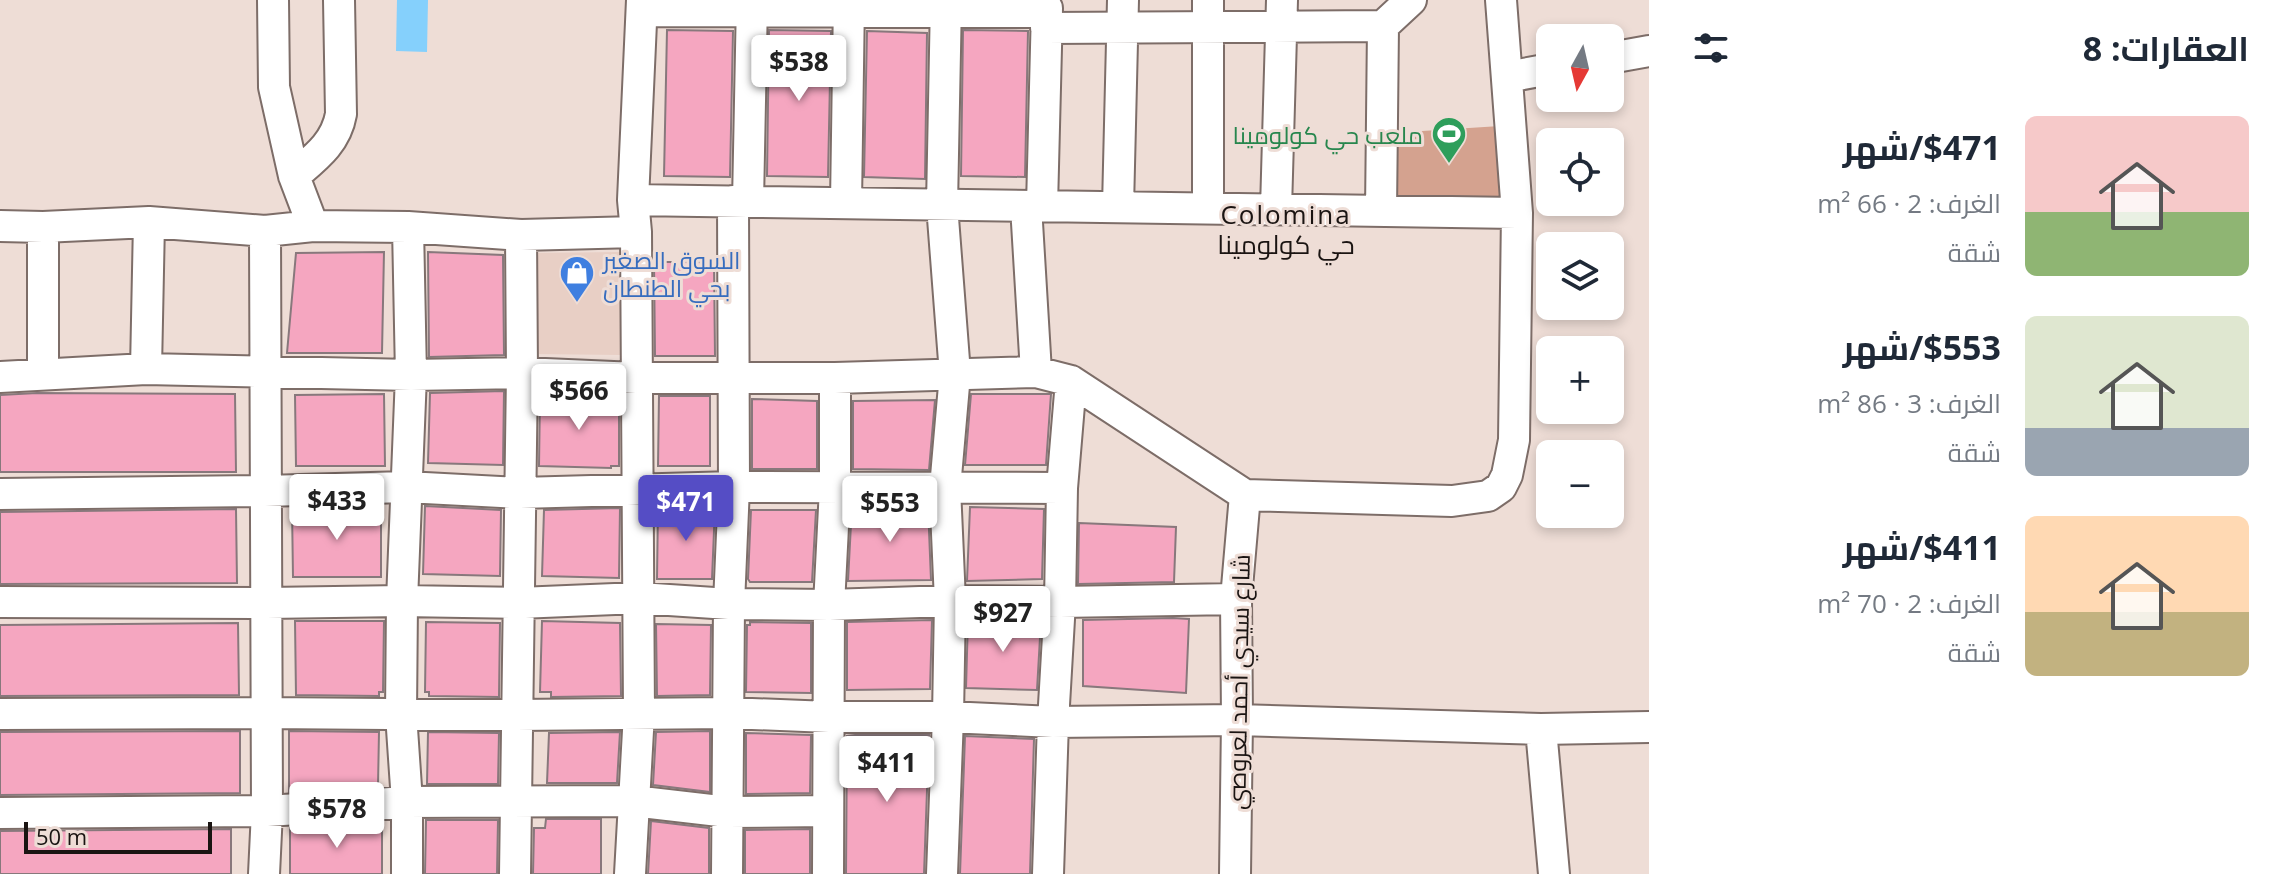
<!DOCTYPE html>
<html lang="ar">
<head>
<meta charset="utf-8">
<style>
	:root { --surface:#fff; --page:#f2f2f3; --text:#1f2937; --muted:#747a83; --accent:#554dc5 }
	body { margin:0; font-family:"Open Sans",Cairo,sans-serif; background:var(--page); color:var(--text); direction:rtl; height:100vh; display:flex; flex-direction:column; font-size:30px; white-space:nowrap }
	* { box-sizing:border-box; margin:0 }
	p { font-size:26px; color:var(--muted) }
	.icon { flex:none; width:44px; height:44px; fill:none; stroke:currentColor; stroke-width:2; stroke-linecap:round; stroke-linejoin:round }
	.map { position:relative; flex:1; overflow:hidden; direction:ltr }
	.drawer { display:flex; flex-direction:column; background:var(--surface); width:640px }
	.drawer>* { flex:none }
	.needle { width:52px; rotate:188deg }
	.controls { position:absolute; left:1536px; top:24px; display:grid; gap:16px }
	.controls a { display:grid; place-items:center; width:88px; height:88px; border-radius:12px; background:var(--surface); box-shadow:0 4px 12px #0003; font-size:40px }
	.scale { position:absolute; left:24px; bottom:20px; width:188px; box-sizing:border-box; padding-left:8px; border:4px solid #1a1412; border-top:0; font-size:22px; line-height:28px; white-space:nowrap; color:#1a1412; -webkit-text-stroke:6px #eeddd6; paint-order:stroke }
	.price { position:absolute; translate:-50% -68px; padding:0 18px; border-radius:8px; background:#fff; color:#222; font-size:26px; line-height:52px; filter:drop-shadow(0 2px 4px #0008) }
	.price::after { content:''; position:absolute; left:50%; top:48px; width:24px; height:18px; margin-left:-12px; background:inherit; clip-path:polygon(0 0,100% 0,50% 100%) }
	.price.current { background:var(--accent); color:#fff }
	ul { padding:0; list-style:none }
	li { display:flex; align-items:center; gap:24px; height:200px; padding:0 40px }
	li span { display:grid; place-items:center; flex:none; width:224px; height:160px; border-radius:12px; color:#555 }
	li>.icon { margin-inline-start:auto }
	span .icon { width:96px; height:96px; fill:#fffc; stroke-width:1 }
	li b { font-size:34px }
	h2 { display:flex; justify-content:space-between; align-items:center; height:96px; padding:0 40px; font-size:34px }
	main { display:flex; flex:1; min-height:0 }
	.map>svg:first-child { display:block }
	.built { fill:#e8cfc5 }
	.green { fill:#d4a28f }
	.water { fill:#85d0fc }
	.building { fill:#f5a6c0; stroke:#88787c; stroke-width:2 }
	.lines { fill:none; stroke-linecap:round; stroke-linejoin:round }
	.minor-casing { stroke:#7d6d68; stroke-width:34 }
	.minor { stroke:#fff; stroke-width:30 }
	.labels { text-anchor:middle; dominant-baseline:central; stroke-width:6; stroke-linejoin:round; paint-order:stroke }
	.leisure-label { font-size:24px; fill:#27864d; stroke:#eeddd6; text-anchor:end }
	.shop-label { font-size:24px; fill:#366cbe; stroke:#eeddd6; text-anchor:start }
	.street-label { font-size:24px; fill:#1a1412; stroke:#eeddd6 }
	.neighbourhood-label { font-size:26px; letter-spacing:2px; fill:#1a1412; stroke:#eeddd6 }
</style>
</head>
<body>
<main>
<section class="drawer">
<h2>العقارات: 8<svg class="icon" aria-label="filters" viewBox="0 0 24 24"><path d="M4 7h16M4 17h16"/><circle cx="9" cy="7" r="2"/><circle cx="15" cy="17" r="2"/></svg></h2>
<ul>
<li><span style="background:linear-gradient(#f6c9c9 60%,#8fb573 0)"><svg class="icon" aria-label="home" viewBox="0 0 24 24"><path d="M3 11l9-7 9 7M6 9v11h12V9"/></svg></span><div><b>$471/شهر</b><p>الغرف: 2 · 66 m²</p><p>شقة</p></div></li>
<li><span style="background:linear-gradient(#dfe7d0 70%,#9aa5b1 0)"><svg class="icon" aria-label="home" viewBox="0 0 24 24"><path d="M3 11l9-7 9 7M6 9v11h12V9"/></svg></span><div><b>$553/شهر</b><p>الغرف: 3 · 86 m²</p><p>شقة</p></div></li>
<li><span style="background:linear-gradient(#ffd9b3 60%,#c2b280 0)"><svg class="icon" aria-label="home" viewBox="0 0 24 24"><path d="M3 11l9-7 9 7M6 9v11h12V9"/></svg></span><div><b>$411/شهر</b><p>الغرف: 2 · 70 m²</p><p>شقة</p></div></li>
</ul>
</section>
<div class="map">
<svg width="1649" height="874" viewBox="0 0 1649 874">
	<rect width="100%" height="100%" fill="#eeddd6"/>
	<path class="built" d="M 621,252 L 620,355 L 534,354 L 532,253 Z"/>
	<path class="green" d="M 1500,126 L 1506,197 L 1398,205 L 1391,133 Z"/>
	<path class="water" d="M 397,0 L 428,0 L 427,52 L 396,51 Z"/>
	<path class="building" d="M 667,30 L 733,31 L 730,177 L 664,176 Z
		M 769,30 L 831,31 L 828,177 L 767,176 Z
		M 963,30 L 1028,31 L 1025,177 L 961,176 Z
		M 867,31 L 927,33 L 925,179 L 864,177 Z
		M 384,252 L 382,353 L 287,353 L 296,253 Z
		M 428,252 L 503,255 L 504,355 L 429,357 Z
		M 654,262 L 714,262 L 715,356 L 655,356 Z
		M 504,391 L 503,465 L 428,463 L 430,393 Z
		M 37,393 L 235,394 L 236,472 L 0,472 L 0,395 Z
		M 384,394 L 385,466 L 296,466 L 295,395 Z
		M 971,394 L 1051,394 L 1046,465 L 965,465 Z
		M 540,396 L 619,398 L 619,466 L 611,466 L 611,468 L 539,466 Z
		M 659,396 L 710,396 L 710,466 L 658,466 Z
		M 752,399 L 817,401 L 817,469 L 752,469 Z
		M 935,400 L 929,470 L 853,469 L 853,401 Z
		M 852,505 L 928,506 L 931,580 L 848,581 Z
		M 381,506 L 381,577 L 293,577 L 292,508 Z
		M 425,506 L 501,510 L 500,576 L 423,574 Z
		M 658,507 L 715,507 L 712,579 L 657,579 Z
		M 970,507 L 1044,509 L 1042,579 L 967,581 Z
		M 620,508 L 619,578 L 542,576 L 544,510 Z
		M 236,509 L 237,583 L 0,584 L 0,512 Z
		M 751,510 L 816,510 L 812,582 L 750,582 L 748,579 Z
		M 1079,523 L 1176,527 L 1174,582 L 1078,584 Z
		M 1173,618 L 1189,619 L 1186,693 L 1083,686 L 1083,620 Z
		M 968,619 L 1041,620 L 1037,690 L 966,688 Z
		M 932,620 L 930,689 L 847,690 L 847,622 Z
		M 295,621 L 384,621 L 383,692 L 379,692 L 379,696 L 296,695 Z
		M 542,621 L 620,623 L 621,696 L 551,697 L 551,692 L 540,692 Z
		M 426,622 L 500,623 L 499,697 L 429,696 L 429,692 L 425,692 Z
		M 750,622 L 811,623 L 811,693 L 746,692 L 747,625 L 750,625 Z
		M 238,623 L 239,695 L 0,696 L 0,625 Z
		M 656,624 L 711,625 L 710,695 L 657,696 Z
		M 240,731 L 240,793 L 0,795 L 0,732 Z
		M 289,731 L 379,732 L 378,786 L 289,792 Z
		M 710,731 L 710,792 L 653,785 L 656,732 Z
		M 428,732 L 499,733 L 498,784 L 427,784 Z
		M 620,732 L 617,783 L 547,783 L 549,733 Z
		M 746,733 L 811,735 L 810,793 L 746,794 Z
		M 855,735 L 929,735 L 924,874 L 846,874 L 847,736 Z
		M 965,736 L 1034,739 L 1030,874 L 960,874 Z
		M 546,819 L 601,819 L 601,874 L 533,874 L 534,828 L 545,828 Z
		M 426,820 L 498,820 L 497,874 L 425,874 Z
		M 651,821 L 709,828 L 709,874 L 648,874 Z
		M 378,823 L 382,823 L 382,874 L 290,874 L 290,828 Z
		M 231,829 L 231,874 L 0,874 L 0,831 Z
		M 810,829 L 810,874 L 745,874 L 745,830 Z"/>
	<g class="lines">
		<defs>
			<path id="minor" d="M 273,0 L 274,87 L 294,176 L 313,226
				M 1501,0 L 1517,213
				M 642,11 L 1047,12
				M 1046,28 L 1383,26
				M 1610,58 L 1649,51
				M 1507,77 L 1550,69
				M 294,176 C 315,158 336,143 341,114 L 339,0
				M 633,200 L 1517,213 L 1514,440 L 1507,475 L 1501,487 L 1488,496 L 1452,501 L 1245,495
				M 748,202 L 752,0
				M 846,203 L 849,0
				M 1026,206 L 1036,372
				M 1042,206 L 1047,8
				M 1118,207 L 1123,0
				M 1208,208 L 1208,0
				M 1276,209 L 1282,0
				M 1381,211 L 1383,26 L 1411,0
				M 0,226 L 43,227 L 149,222 L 265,231 L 313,226 L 408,227 L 521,235 L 636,232
				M 146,369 L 149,222
				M 43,374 L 43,227
				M 0,377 L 146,369 L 411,375 L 522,373 L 636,378 L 835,378 L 1036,372 L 1071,381 L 1245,495
				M 0,494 L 265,491 L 406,487 L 520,493 L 734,487 L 1062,488
				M 0,602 L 267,603 L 402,601 L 519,603 L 639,598 L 729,604 L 829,605 L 950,601 L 1060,602 L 1236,599
				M 0,714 L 266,713 L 516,715 L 728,713 L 829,717 L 948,717 L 1053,722 L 1237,720 L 1541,729 L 1649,727
				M 1541,729 L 1554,874
				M 0,813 L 267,811 L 407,802 L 633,801 L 728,812 L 826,811
				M 264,874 L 267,811 L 265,231
				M 407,874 L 407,802 L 401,714 L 402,601 L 411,375 L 408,227
				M 515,874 L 522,373 L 521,235
				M 630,874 L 639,713 L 636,232 L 633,200 L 642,0
				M 727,874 L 729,604 L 734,487 L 733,201
				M 828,874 L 829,605 L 835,488 L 835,378
				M 942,874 L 948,717 L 950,601 L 945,488 L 955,374 L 942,205 L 946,0
				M 1048,874 L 1053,722 L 1060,602 L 1062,488 L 1071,381
				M 1235,874 L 1237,720 L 1236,599 L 1245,495"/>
		</defs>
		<use href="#minor" class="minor-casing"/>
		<use href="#minor" class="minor"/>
	</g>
	<defs>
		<symbol id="stadium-pin" viewBox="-11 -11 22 30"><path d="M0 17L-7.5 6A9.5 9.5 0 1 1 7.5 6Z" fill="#2e9e5b" stroke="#eeddd6"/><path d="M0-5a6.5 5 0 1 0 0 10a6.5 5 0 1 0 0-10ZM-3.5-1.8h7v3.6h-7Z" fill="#fff"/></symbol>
		<symbol id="shop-pin" viewBox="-11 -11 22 30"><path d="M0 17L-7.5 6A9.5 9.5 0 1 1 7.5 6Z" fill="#3f7fe0" stroke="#eeddd6"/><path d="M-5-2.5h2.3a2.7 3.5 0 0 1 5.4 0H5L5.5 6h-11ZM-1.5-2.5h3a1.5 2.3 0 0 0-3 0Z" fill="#fff"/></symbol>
	</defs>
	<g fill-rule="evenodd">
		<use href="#stadium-pin" x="1429" y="114" width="40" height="54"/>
		<use href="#shop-pin" x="557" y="253" width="40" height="54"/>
	</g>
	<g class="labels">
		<g class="leisure-label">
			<text x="1423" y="134">ملعب حي كولومينا</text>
		</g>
		<g class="shop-label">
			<text x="603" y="259">السوق الصغير<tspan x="603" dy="28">بحي الطنطان</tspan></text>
		</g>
		<g class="street-label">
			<text transform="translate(1238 682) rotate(-89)">شارع سيدي أحمد لعروصي</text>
		</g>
		<g class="neighbourhood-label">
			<text x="1286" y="214">Colomina<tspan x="1286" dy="30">حي كولومينا</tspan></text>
		</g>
	</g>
</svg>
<div class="controls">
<a><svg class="needle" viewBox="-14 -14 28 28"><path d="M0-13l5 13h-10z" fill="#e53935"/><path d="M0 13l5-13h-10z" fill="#747a83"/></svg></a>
<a><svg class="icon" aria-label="locate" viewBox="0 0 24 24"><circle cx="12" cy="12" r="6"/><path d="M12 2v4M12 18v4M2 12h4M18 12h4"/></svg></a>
<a><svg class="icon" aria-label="layers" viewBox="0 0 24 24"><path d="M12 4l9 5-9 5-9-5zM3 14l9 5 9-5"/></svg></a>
<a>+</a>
<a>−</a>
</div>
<div class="scale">50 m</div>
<b class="price" style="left:799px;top:103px">$538</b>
<b class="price" style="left:579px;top:432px">$566</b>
<b class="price" style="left:337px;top:542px">$433</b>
<b class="price current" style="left:686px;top:543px">$471</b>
<b class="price" style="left:890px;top:544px">$553</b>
<b class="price" style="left:1003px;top:654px">$927</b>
<b class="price" style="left:887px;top:804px">$411</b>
<b class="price" style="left:337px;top:850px">$578</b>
</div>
</main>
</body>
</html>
